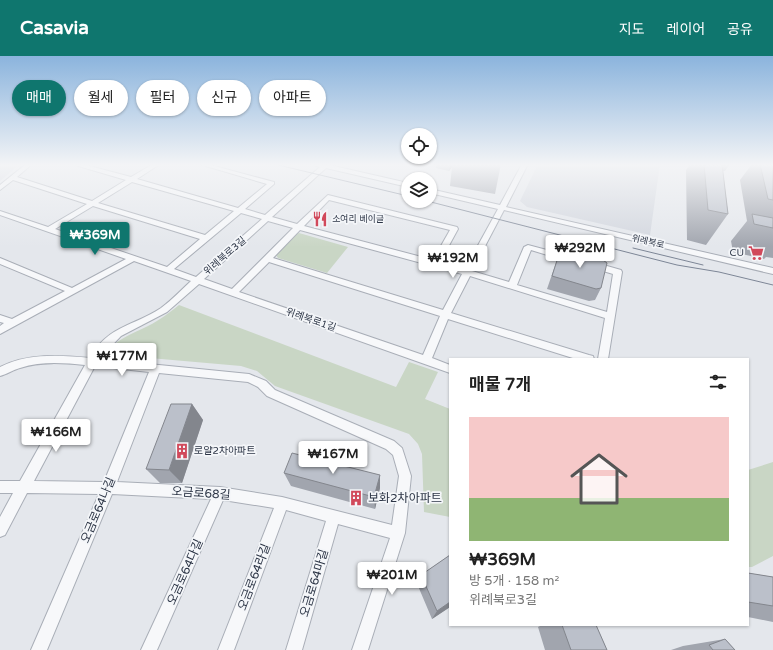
<!DOCTYPE html>
<html lang="ko">
<head>
<meta charset="utf-8">
<style>
	:root { --surface:#fff; --page:#f6f6f6; --text:#222; --muted:#767676; --accent:#0f766e }
	body { margin:0; font-family:"Varela Round","Noto Sans KR",sans-serif; background:var(--page); color:var(--text); height:100vh; display:flex; flex-direction:column; font-size:15px; white-space:nowrap }
	* { box-sizing:border-box; margin:0 }
	p { font-size:13px; color:var(--muted) }
	.icon { flex:none; width:22px; height:22px; fill:none; stroke:currentColor; stroke-width:2; stroke-linecap:round; stroke-linejoin:round }
	.map { position:relative; flex:1; overflow:hidden }
	.side { position:absolute; left:449px; top:302px; width:300px; height:268px; display:flex; flex-direction:column; background:var(--surface); border-radius:0px; box-shadow:0 1px 3px #0004 }
	.side>* { flex:none }
	.hud { position:absolute; left:12px; top:24px; width:377px; height:36px; display:flex; gap:8px }
	.buttons { position:absolute; left:401px; top:72px; display:grid; gap:8px }
	.buttons a { display:grid; place-items:center; width:36px; height:36px; border-radius:50%; background:var(--surface); box-shadow:0 1px 3px #0004; font-size:20px }
	.price { position:absolute; translate:-50% -34px; padding:0 9px; border-radius:4px; background:#fff; color:#222; font-size:13px; line-height:26px; filter:drop-shadow(0 1px 2px #0008) }
	.price::after { content:''; position:absolute; left:50%; top:24px; width:12px; height:9px; margin-left:-6px; background:inherit; clip-path:polygon(0 0,100% 0,50% 100%) }
	.price.selected { background:var(--accent); color:#fff }
	ul { padding:0; list-style:none }
	li { display:grid; align-content:center; gap:8px; height:212px; padding:0 20px }
	li span { display:grid; place-items:center; height:124px; border-radius:0px; color:#555 }
	li>.icon { margin-inline-start:auto }
	span .icon { width:72px; height:72px; fill:#fffc; stroke-width:1 }
	li b { font-size:17px }
	h2 { display:flex; justify-content:space-between; align-items:center; height:48px; padding:0 20px; font-size:17px }
	.pill { padding:0 14px; border-radius:18px; background:var(--surface); box-shadow:0 1px 3px #0004; font-size:14px; line-height:36px }
	.pill.selected { background:var(--accent); color:#fff }
	header { display:flex; align-items:center; gap:24px; box-sizing:border-box; height:56px; padding:0 20px; background:var(--accent); color:#fff }
	header strong { font-size:19px }
	nav { display:flex; gap:22px; margin-inline-start:auto; font-size:14px }
	.map>svg:first-child { display:block }
	.built { fill:#d2d6de }
	.green { fill:#c9d6c5 }
	.lines { fill:none; stroke-linecap:round; stroke-linejoin:round }
	.minor-casing { stroke:#a9aeb7; stroke-width:2 }
	.minor { fill:#f7f8fa; fill-rule:evenodd }
	.tram { stroke:#7d8696; stroke-width:1 }
	.wall { fill:#a1a5ae }
	.shaded-wall { fill:#83868d }
	.building { fill:#bbc0ca; stroke:#83868d }
	.labels { text-anchor:middle; dominant-baseline:central; stroke-width:3.5; stroke-linejoin:round; paint-order:stroke }
	.far-poi-label { font-size:9px; fill:#2b3445; stroke:#f4f6f9; text-anchor:start }
	.far-street-label { font-size:9px; fill:#2b3445; stroke:#f4f6f9 }
	.poi-label { font-size:10px; fill:#2b3445; stroke:#f4f6f9; text-anchor:end }
	.street-label { font-size:10px; fill:#2b3445; stroke:#f4f6f9 }
	.near-street-label { font-size:12px; fill:#2b3445; stroke:#f4f6f9 }
	.near-poi-label { font-size:12px; fill:#2b3445; stroke:#f4f6f9; text-anchor:start }
</style>
</head>
<body>
<header>
<strong>Casavia</strong>
<nav><a>지도</a><a>레이어</a><a>공유</a></nav>
</header>
<div class="map">
<svg width="773" height="594" viewBox="0 0 773 594">
	<rect width="100%" height="100%" fill="#e4e7ec"/>
	<path class="built" d="M 0,108 L 20,108 L 0,125 Z
		M 538,108 L 660,108 L 650,179 L 527,151 L 520,145 Z"/>
	<path class="green" d="M 299,177 L 348,191 L 327,217 L 278,202 L 275,198 L 294,179 Z
		M 179,249 L 396,331 L 409,306 L 438,316 L 425,343 L 450,353 L 450,461 L 424,456 L 422,398 L 418,388 L 409,378 L 275,330 L 257,315 L 241,310 L 104,298 C 117,283 131,278 148,270 C 160,264 169,257 179,249 Z
		M 773,406 L 773,500 L 752,511 L 748,511 L 748,414 Z"/>
	<g class="lines">
		<defs>
			<path id="minor" d="M 26,108 L 32,108 L 17,121 L 92,145 L 126,124 L 75,109 L 74,108 L 82,108 L 131,121 L 153,108 L 160,108 L 137,123 L 238,152 L 267,128 L 199,108 L 207,108 L 274,126 L 274,128 L 245,153 L 265,159 L 320,111 L 313,109 L 312,108 L 325,108 L 408,127 L 408,131 L 326,112 L 272,161 L 297,168 L 328,139 L 457,171 L 458,173 L 440,206 L 465,213 L 498,153 L 430,137 L 430,133 L 500,149 L 522,108 L 528,108 L 506,151 L 773,212 L 773,218 L 504,154 L 472,215 L 509,226 L 524,191 L 528,189 L 573,201 L 573,205 L 570,206 L 531,194 L 517,229 L 607,256 L 613,218 L 590,211 L 589,209 L 593,206 L 621,214 L 622,216 L 608,303 L 598,303 L 605,262 L 470,220 L 451,257 L 589,299 L 593,300 L 594,303 L 576,303 L 448,263 L 432,302 L 450,309 L 450,317 L 199,228 L 167,256 L 121,280 L 99,303 L 249,318 L 266,325 L 275,334 L 394,385 L 402,392 L 411,420 L 405,477 L 368,594 L 352,594 L 390,482 L 338,468 L 302,594 L 286,594 L 326,465 L 286,454 L 234,594 L 218,594 L 274,452 L 223,444 L 157,594 L 141,594 L 211,443 L 112,438 L 47,594 L 31,594 L 99,438 L 27,437 L 5,479 L 0,481 L 0,461 L 13,437 L 0,437 L 0,425 L 20,425 L 85,309 C 63,307 42,305 20,312 C 13,314 7,318 0,320 L 0,311 C 28,297 59,299 90,302 C 107,270 134,270 161,252 C 172,244 181,234 191,225 L 134,205 L 0,278 L 0,270 L 4,267 L 0,266 L 0,259 L 12,263 L 65,235 L 0,208 L 0,202 L 72,232 L 126,203 L 0,159 L 0,155 L 48,171 L 87,148 L 13,124 L 0,134 L 0,129 ZM 132,126 L 234,155 L 205,179 L 98,147 ZM 329,144 L 450,174 L 433,204 L 304,170 ZM 93,150 L 200,183 L 167,211 L 55,173 ZM 241,157 L 262,163 L 196,221 L 174,213 ZM 268,165 L 293,172 L 232,233 L 204,223 ZM 300,174 L 462,218 L 443,254 L 273,202 ZM 269,206 L 440,260 L 423,299 L 239,236 ZM 95,310 L 149,316 L 104,426 L 34,425 ZM 159,317 L 248,326 L 258,331 L 267,340 L 386,393 L 393,399 L 399,420 L 392,469 L 282,441 L 220,431 L 117,426 Z"/>
		</defs>
		<use href="#minor" class="minor-casing"/>
		<use href="#minor" class="minor"/>
		<path class="tram" d="M 274,108 L 408,140
			M 427,145 L 677,209 L 719,216 L 773,229
			M 633,192 L 703,209"/>
	</g>
	<path class="wall" d="M 436,108 L 501,108 L 495,138 L 450,130 L 452,111 L 449,115 L 436,112 Z
		M 690,108 L 730,108 L 725,115 L 723,115 L 728,158 L 706,189 L 687,184 L 686,114 Z
		M 752,108 L 773,108 L 773,202 L 766,201 L 764,203 L 733,196 L 731,185 L 747,165 L 740,124 Z
		M 561,192 L 601,232 L 595,244 L 589,245 L 547,233 Z
		M 192,348 L 203,364 L 182,427 L 160,427 L 146,413 Z
		M 284,417 L 380,419 L 380,432 L 375,453 L 291,430 Z
		M 450,499 L 450,551 L 432,563 L 418,530 L 421,519 Z
		M 748,517 L 773,521 L 773,566 L 748,561 Z
		M 542,569 L 596,569 L 607,594 L 545,594 L 538,571 Z
		M 725,583 L 735,594 L 671,594 L 683,590 Z"/>
	<path class="shaded-wall" d="M 450,108 L 453,108 L 452,111 L 449,115 Z
		M 192,348 L 203,364 L 182,427 L 169,414 Z
		M 380,419 L 380,432 L 375,453 L 374,441 Z
		M 450,546 L 450,551 L 432,563 L 437,555 Z"/>
	<path class="building" d="M 704,108 L 722,108 L 728,158 L 708,154 Z
		M 760,108 L 773,108 L 773,144 L 768,143 Z
		M 752,158 L 773,162 L 773,172 L 754,168 Z
		M 561,192 L 603,204 L 607,207 L 601,232 L 596,233 L 552,220 Z
		M 171,348 L 192,348 L 169,414 L 146,413 Z
		M 292,397 L 380,419 L 374,441 L 284,417 Z
		M 450,499 L 450,546 L 437,555 L 421,519 Z
		M 748,517 L 773,521 L 773,550 L 748,546 Z
		M 562,569 L 596,569 L 607,594 L 571,594 Z
		M 725,583 L 735,594 L 713,594 L 709,589 Z"/>
	<linearGradient id="sky" x2="0" y2="1"><stop stop-color="#8bb4dd"/><stop offset="0.57" stop-color="#f3f4f6"/><stop offset="1" stop-color="#f3f4f6" stop-opacity="0"/></linearGradient>
	<rect width="773" height="191" fill="url(#sky)"/>
	<defs>
		<symbol id="restaurant-bare" viewBox="-9 -9 18 18"><path d="M-5-6h1v4h1v-4h1v4h1v-4h1v5L-1.5 .5V6h-2V.5L-5-1ZM5-6V6H3V1.5H1.5Q1.5-4 5-6Z" fill="#d1495b" stroke="#f4f6f9" stroke-width="2.5" paint-order="stroke"/></symbol>
		<symbol id="supermarket-bare" viewBox="-9 -9 18 18"><path d="M-6-5.5h2.5l.6 2H6L4.5 2H-2.5L-4.4-4H-6ZM-1.5 3.2a1.3 1.3 0 1 0 .1 0ZM3 3.2a1.3 1.3 0 1 0 .1 0Z" fill="#d1495b" stroke="#f4f6f9" stroke-width="2.5" paint-order="stroke"/></symbol>
		<symbol id="building-bare" viewBox="-9 -9 18 18"><path d="M-4-6H4V6H1V3H-1V6H-4ZM-2.5-4.3h1.7v1.8h-1.7ZM.8-4.3h1.7v1.8H.8ZM-2.5-1h1.7V.8h-1.7ZM.8-1h1.7V.8H.8Z" fill="#d1495b" stroke="#f4f6f9" stroke-width="2.5" paint-order="stroke"/></symbol>
	</defs>
	<g fill-rule="evenodd">
		<use href="#restaurant-bare" x="309" y="152" width="22" height="22"/>
		<use href="#supermarket-bare" x="745" y="186" width="22" height="22"/>
		<use href="#building-bare" x="171" y="384" width="22" height="22"/>
		<use href="#building-bare" x="345" y="431" width="22" height="22"/>
	</g>
	<g class="labels">
		<g class="far-poi-label">
			<text x="332" y="163">소여리 베이글</text>
		</g>
		<g class="far-street-label">
			<text transform="translate(648 186) rotate(13)">위례북로</text>
		</g>
		<g class="poi-label">
			<text x="744" y="197">CU</text>
			<text x="194" y="395" text-anchor="start">로얄2차아파트</text>
		</g>
		<g class="street-label">
			<text transform="translate(225 200) rotate(-41)">위례북로3길</text>
			<text transform="translate(311 264) rotate(19)">위례북로1길</text>
		</g>
		<g class="near-street-label">
			<text transform="translate(201 437) rotate(4)">오금로68길</text>
			<text transform="translate(98 454) rotate(-67)">오금로64나길</text>
			<text transform="translate(185 516) rotate(-66)">오금로64다길</text>
			<text transform="translate(254 521) rotate(-69)">오금로64라길</text>
			<text transform="translate(314 527) rotate(-73)">오금로64마길</text>
		</g>
		<g class="near-poi-label">
			<text x="368" y="442">보화2차아파트</text>
		</g>
	</g>
</svg>
<div class="buttons">
<a><svg class="icon" aria-label="locate" viewBox="0 0 24 24"><circle cx="12" cy="12" r="6"/><path d="M12 2v4M12 18v4M2 12h4M18 12h4"/></svg></a>
<a><svg class="icon" aria-label="layers" viewBox="0 0 24 24"><path d="M12 4l9 5-9 5-9-5zM3 14l9 5 9-5"/></svg></a>
</div>
<b class="price selected" style="left:95px;top:200px">₩369M</b>
<b class="price" style="left:580px;top:213px">₩292M</b>
<b class="price" style="left:453px;top:223px">₩192M</b>
<b class="price" style="left:122px;top:321px">₩177M</b>
<b class="price" style="left:56px;top:397px">₩166M</b>
<b class="price" style="left:333px;top:419px">₩167M</b>
<b class="price" style="left:392px;top:540px">₩201M</b>
<div class="hud">
<a class="pill selected">매매</a>
<a class="pill">월세</a>
<a class="pill">필터</a>
<a class="pill">신규</a>
<a class="pill">아파트</a>
</div>
<section class="side">
<h2>매물 7개<svg class="icon" aria-label="filters" viewBox="0 0 24 24"><path d="M4 7h16M4 17h16"/><circle cx="9" cy="7" r="2"/><circle cx="15" cy="17" r="2"/></svg></h2>
<ul>
<li><span style="background:linear-gradient(#f6c9c9 65%,#8fb573 0)"><svg class="icon" aria-label="home" viewBox="0 0 24 24"><path d="M3 11l9-7 9 7M6 9v11h12V9"/></svg></span><div><b>₩369M</b><p>방 5개 · 158 m²</p><p>위례북로3길</p></div></li>
</ul>
</section>
</div>
</body>
</html>
